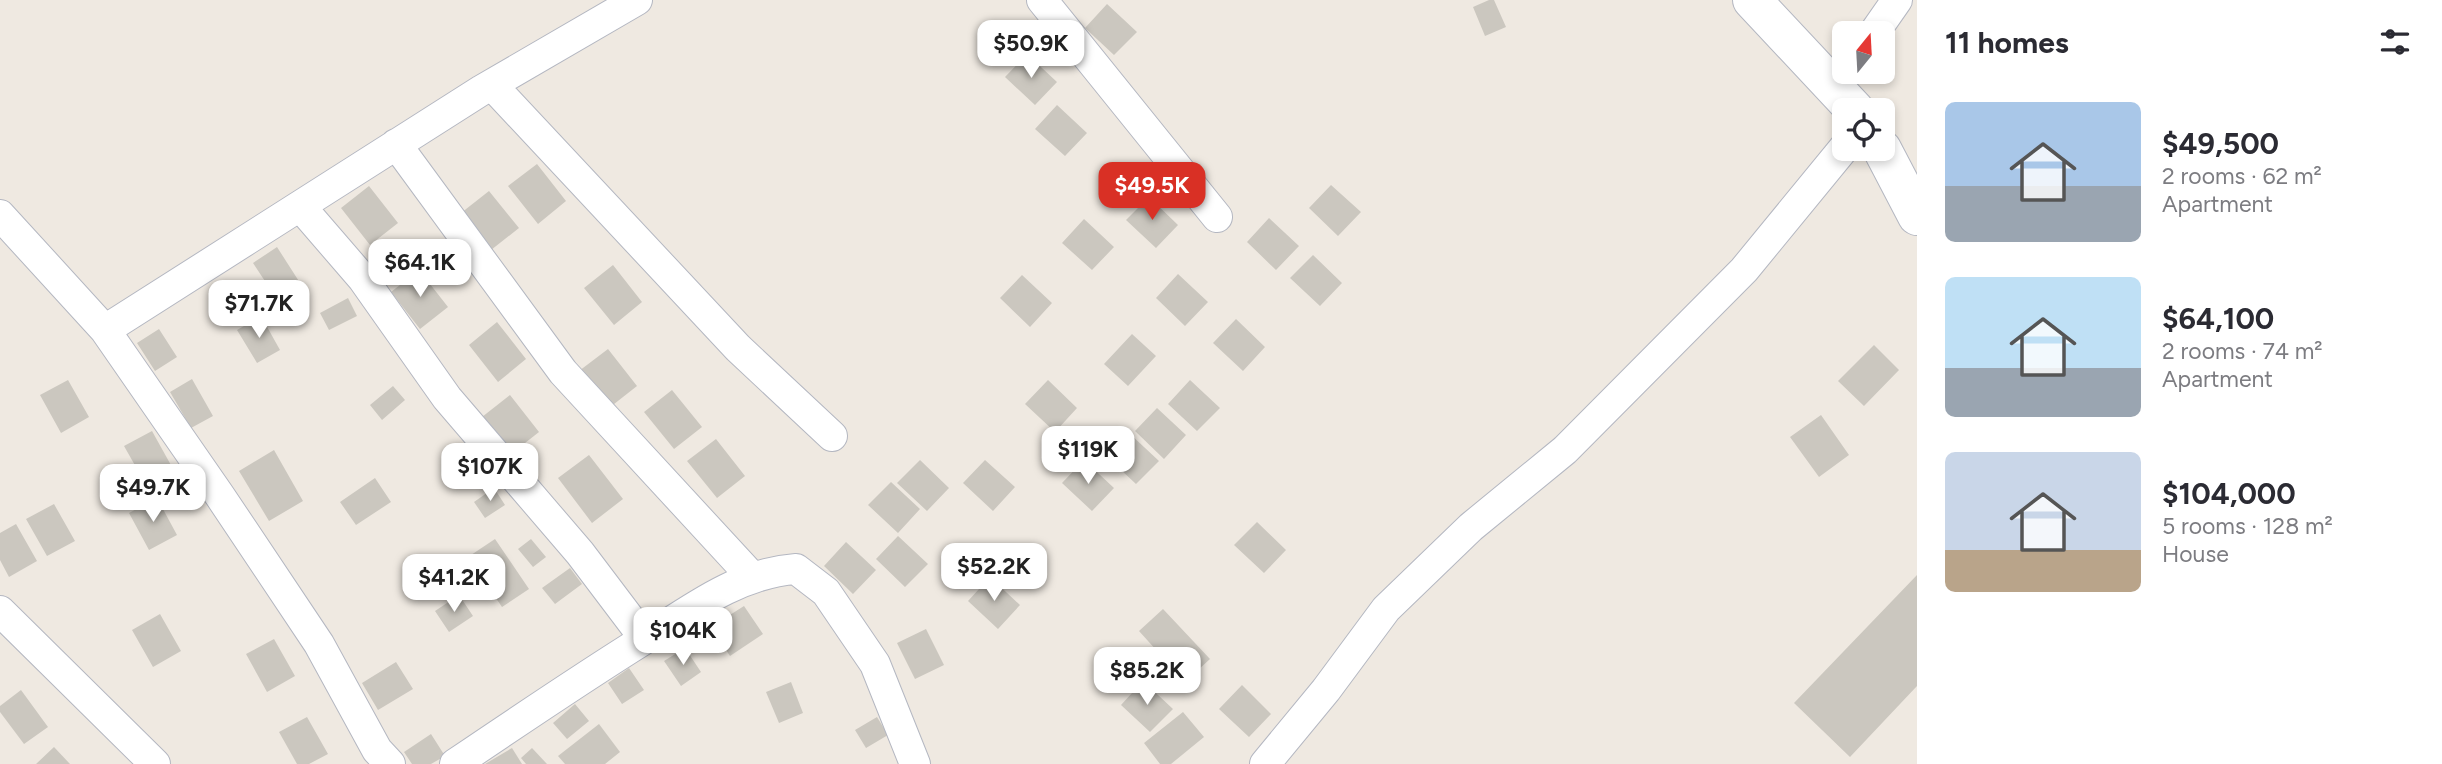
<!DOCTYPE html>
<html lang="en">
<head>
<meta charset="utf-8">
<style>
	:root { --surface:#fff; --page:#f2f2f3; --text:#2b2b33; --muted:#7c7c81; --accent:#d93025 }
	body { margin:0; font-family:Figtree,sans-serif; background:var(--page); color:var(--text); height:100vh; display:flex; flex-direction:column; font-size:26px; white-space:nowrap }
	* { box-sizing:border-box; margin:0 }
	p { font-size:23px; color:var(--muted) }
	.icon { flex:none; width:38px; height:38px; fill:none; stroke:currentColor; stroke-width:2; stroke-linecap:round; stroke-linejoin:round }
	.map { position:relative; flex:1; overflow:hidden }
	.side { display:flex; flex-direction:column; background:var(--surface); width:525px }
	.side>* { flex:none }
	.needle { width:46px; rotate:18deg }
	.fabs { position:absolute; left:1832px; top:21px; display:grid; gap:14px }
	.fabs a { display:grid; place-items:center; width:63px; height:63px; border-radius:10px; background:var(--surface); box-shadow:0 4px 10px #0003; font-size:35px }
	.price { position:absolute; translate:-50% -60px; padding:0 16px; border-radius:14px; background:#fff; color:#222; font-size:23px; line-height:46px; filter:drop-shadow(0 2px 4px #0008) }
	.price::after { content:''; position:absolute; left:50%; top:42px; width:21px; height:16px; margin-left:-10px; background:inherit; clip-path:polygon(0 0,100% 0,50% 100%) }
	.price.on { background:var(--accent); color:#fff }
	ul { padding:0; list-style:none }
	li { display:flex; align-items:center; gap:21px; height:175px; padding:0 28px }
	li span { display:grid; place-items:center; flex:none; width:196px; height:140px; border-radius:10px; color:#555 }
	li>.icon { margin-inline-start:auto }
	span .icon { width:84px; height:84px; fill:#fffc; stroke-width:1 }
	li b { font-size:30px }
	h2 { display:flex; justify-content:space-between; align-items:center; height:84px; padding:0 28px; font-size:30px }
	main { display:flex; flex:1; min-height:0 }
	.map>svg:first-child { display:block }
	.building { fill:#cbc7bf }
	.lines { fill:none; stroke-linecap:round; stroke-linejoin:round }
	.minor-casing { stroke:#b4b7c1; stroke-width:32 }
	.secondary-casing { stroke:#b4b7c1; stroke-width:40 }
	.minor { stroke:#fff; stroke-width:30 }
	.secondary { stroke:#fff; stroke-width:38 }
</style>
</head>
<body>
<main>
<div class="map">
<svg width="1917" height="764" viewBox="0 0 1917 764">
	<rect width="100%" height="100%" fill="#efe9e1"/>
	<path class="building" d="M 1489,0 L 1494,0 L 1506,27 L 1485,36 L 1473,7 Z
		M 1107,4 L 1137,32 L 1114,55 L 1085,28 Z
		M 1027,54 L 1057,82 L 1035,105 L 1005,77 Z
		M 1057,105 L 1087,133 L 1065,156 L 1035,129 Z
		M 537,164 L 566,201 L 538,224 L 508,186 Z
		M 1331,185 L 1361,212 L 1338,236 L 1309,208 Z
		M 369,186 L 398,223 L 370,245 L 341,208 Z
		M 489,191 L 519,228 L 491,250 L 461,213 Z
		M 1149,197 L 1178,225 L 1156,248 L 1126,220 Z
		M 1269,218 L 1299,246 L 1276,270 L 1247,242 Z
		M 1084,219 L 1114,247 L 1092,270 L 1062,243 Z
		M 277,247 L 302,286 L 278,301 L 253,263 Z
		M 1313,255 L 1342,283 L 1320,306 L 1290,278 Z
		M 613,265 L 642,302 L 614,325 L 584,288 Z
		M 419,270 L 448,307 L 420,329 L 391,292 Z
		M 1178,274 L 1208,302 L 1185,326 L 1156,298 Z
		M 1022,275 L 1052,303 L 1030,327 L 1000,298 Z
		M 348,298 L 357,316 L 329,330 L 320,313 Z
		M 261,316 L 280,350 L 257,363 L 237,330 Z
		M 1236,319 L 1265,347 L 1243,371 L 1213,343 Z
		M 497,322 L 526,359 L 498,382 L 469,345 Z
		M 159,329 L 177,357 L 155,371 L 137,343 Z
		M 1132,334 L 1156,356 L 1128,386 L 1104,364 Z
		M 1874,345 L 1899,370 L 1864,406 L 1838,381 Z
		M 608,349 L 637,386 L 609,408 L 579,371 Z
		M 192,379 L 213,416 L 191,428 L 170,392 Z
		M 68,380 L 89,417 L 61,433 L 40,395 Z
		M 1048,380 L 1077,408 L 1055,432 L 1025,404 Z
		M 1190,380 L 1220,408 L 1197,431 L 1168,404 Z
		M 393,386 L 405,400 L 382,420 L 370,405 Z
		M 672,390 L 702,427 L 674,449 L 644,412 Z
		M 510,395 L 539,432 L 511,454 L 482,417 Z
		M 1157,408 L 1186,435 L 1164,459 L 1135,431 Z
		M 1821,415 L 1849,455 L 1819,477 L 1790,437 Z
		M 152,431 L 172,467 L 145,483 L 124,446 Z
		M 1129,433 L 1159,461 L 1136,484 L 1106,456 Z
		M 716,439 L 745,476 L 717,498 L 687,461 Z
		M 274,450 L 303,501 L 269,521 L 239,471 Z
		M 589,455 L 623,499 L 592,523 L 558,478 Z
		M 920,460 L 949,488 L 927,511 L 897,483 Z
		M 985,460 L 1015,487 L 993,511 L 963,483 Z
		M 1084,460 L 1114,488 L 1092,511 L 1062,483 Z
		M 375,478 L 391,502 L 356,525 L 340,502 Z
		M 891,482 L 920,509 L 898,533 L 868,505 Z
		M 494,488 L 505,505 L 485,518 L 474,502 Z
		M 157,498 L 177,535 L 149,550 L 129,513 Z
		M 54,504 L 75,541 L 47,556 L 26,519 Z
		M 1257,522 L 1286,550 L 1264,573 L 1234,545 Z
		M 16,524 L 37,561 L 9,577 L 0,560 L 0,533 Z
		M 898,536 L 928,564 L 905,587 L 876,559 Z
		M 495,539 L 529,589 L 502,607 L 468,557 Z
		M 531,539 L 546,557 L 533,567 L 518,549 Z
		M 846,542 L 876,570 L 853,594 L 824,566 Z
		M 570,568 L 582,584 L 555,604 L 542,588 Z
		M 1917,575 L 1917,686 L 1850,757 L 1794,703 Z
		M 990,577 L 1020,605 L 998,629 L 968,601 Z
		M 459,595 L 473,616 L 449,632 L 435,611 Z
		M 744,606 L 763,634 L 730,656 L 711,627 Z
		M 1163,609 L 1210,659 L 1185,682 L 1139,631 Z
		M 160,614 L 181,651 L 153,667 L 132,630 Z
		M 926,629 L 944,665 L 915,679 L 897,643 Z
		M 274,639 L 295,676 L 267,692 L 246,654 Z
		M 685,648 L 701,672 L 681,686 L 664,661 Z
		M 396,662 L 413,689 L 378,710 L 362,683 Z
		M 629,668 L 644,690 L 622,704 L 608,683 Z
		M 1143,681 L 1173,709 L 1150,732 L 1121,705 Z
		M 791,682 L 803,713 L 779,723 L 766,692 Z
		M 1242,685 L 1271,714 L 1249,737 L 1219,709 Z
		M 21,690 L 48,727 L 24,744 L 0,712 L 0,706 Z
		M 575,704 L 589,721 L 567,739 L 553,723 Z
		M 1183,712 L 1204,737 L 1171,764 L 1160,764 L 1144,743 Z
		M 307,717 L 328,754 L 309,764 L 297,764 L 279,732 Z
		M 877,717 L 888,735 L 866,748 L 855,730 Z
		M 599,724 L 620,752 L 605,764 L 565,764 L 558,756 Z
		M 431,734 L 445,756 L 431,764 L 412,764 L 404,752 Z
		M 54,747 L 70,764 L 36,764 Z
		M 512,748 L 522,764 L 485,764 Z
		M 532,748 L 547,764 L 526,764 L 521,758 Z"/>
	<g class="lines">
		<defs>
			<path id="minor" d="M 1042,0 L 1217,217
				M 1874,33 L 1897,0
				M 492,85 L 738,348 L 832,436
				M 396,144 L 563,372 L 753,578
				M 300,206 L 363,279 L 447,398 L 580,553 L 645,639
				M 0,215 L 105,330 L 220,496 L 319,644 L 377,750 L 390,764
				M 105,330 L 482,90 L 637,0
				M 0,611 L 155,764
				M 455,764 C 517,722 579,680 643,640 C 690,610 738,573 796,569 L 826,592 L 875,664 L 915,764
				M 1265,764 L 1326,690 L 1386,609 L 1471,527 L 1565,450 L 1744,270 L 1844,148"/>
			<path id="secondary" d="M 1752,0 L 1855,110
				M 1882,149 L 1917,216"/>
		</defs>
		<use href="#minor" class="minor-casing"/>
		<use href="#secondary" class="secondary-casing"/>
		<use href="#minor" class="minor"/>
		<use href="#secondary" class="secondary"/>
	</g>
</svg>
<div class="fabs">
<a><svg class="needle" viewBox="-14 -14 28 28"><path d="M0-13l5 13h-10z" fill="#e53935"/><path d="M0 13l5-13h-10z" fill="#7c7c81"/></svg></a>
<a><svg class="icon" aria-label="locate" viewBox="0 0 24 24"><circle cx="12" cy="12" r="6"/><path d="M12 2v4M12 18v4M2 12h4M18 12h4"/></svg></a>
</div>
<b class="price" style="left:1031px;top:80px">$50.9K</b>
<b class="price on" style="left:1152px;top:222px">$49.5K</b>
<b class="price" style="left:420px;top:299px">$64.1K</b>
<b class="price" style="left:259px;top:340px">$71.7K</b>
<b class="price" style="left:1088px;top:486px">$119K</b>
<b class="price" style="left:490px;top:503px">$107K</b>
<b class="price" style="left:153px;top:524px">$49.7K</b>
<b class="price" style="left:994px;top:603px">$52.2K</b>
<b class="price" style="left:454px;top:614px">$41.2K</b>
<b class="price" style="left:683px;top:667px">$104K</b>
<b class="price" style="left:1147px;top:707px">$85.2K</b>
</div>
<section class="side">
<h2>11 homes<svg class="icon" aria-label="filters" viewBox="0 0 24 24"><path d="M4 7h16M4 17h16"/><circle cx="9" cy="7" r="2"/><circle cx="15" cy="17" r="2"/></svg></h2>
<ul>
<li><span style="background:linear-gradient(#a9c7e8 60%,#9aa5b1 0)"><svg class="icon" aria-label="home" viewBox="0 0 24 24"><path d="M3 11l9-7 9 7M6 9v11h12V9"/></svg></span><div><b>$49,500</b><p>2 rooms · 62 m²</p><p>Apartment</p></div></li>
<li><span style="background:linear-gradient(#bfe0f5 65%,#9aa5b1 0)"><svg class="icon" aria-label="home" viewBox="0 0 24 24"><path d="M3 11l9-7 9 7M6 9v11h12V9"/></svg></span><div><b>$64,100</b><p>2 rooms · 74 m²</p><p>Apartment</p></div></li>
<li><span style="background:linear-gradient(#c9d6e8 70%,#b9a48a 0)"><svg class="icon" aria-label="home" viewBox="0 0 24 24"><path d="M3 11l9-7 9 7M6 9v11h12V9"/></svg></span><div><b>$104,000</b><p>5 rooms · 128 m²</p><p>House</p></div></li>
</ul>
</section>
</main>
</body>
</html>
